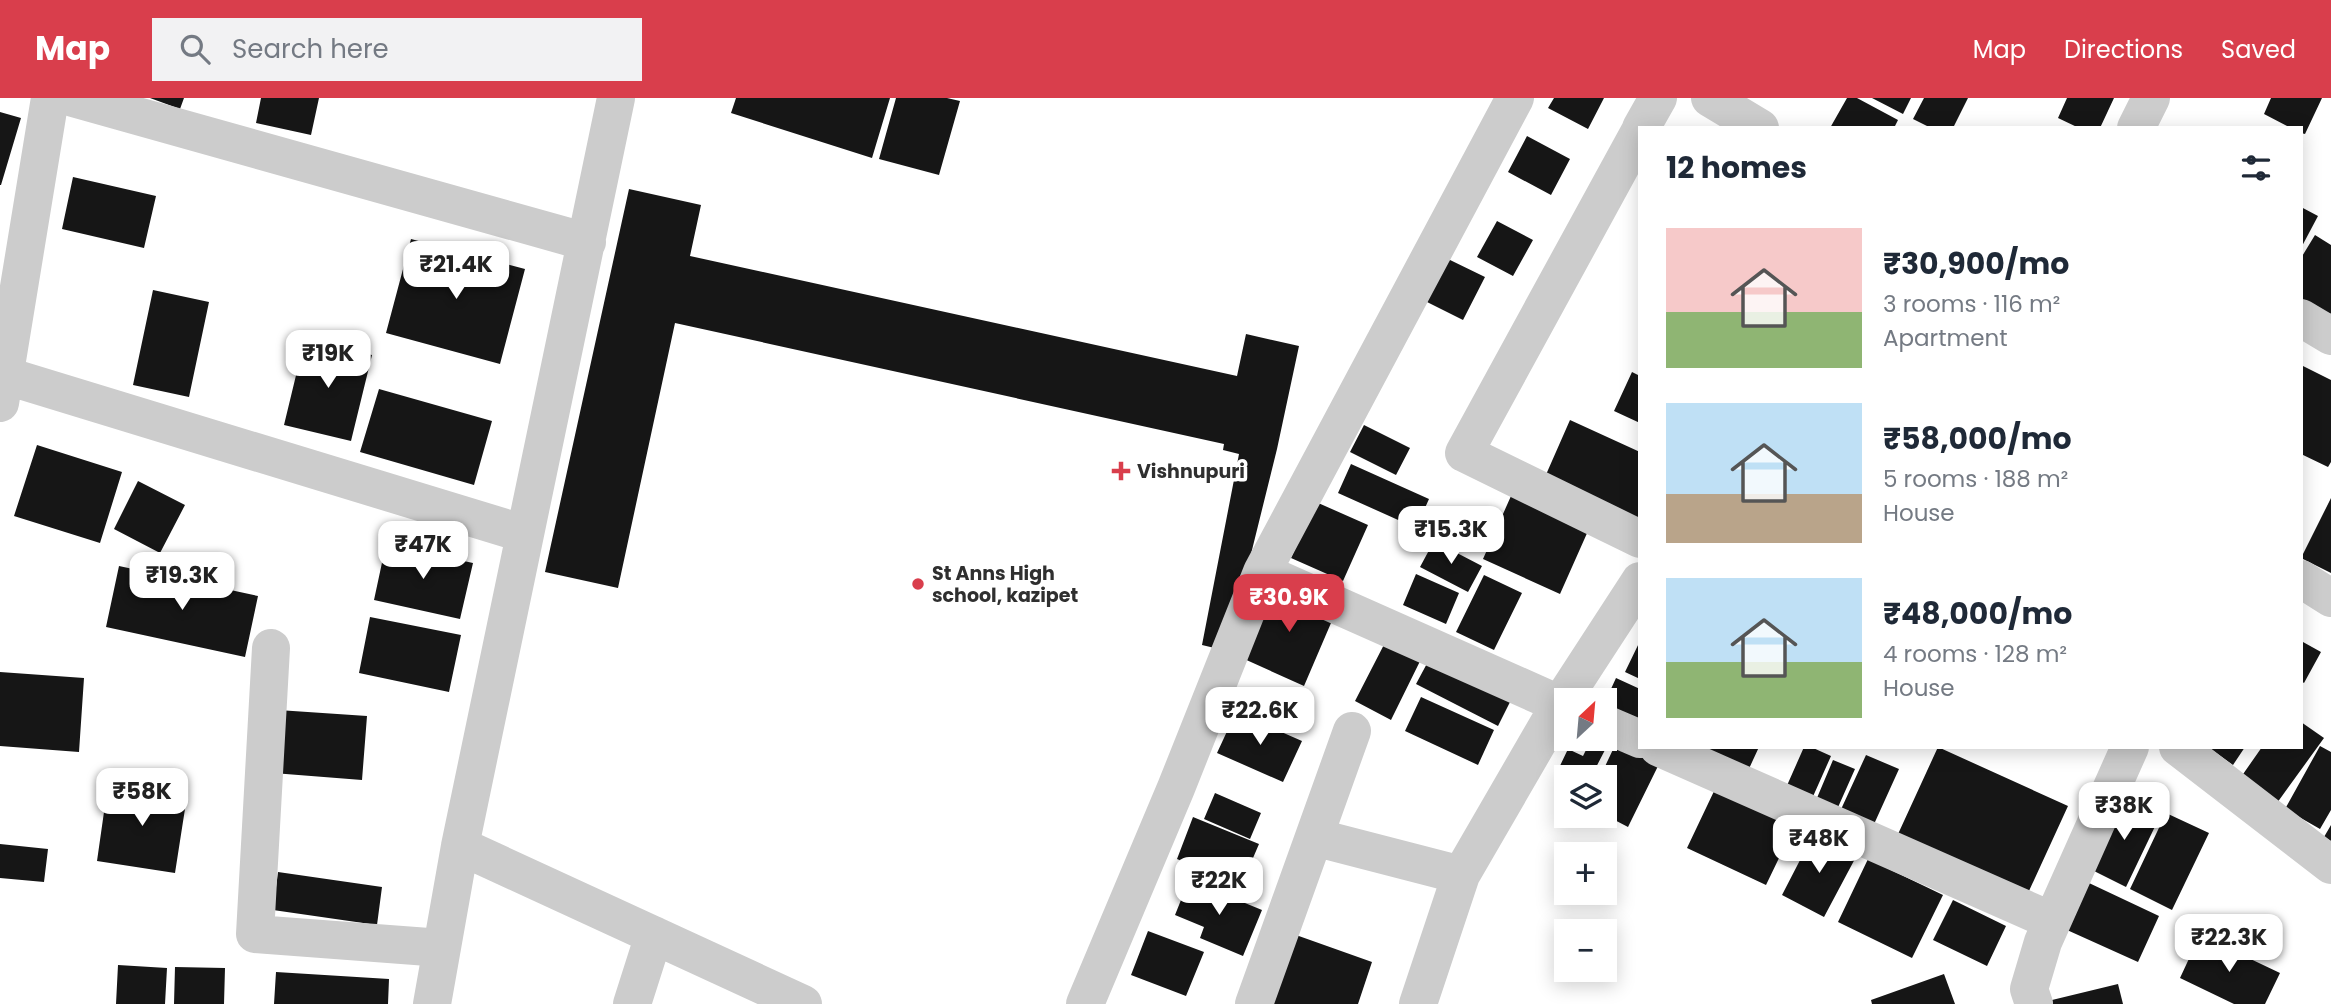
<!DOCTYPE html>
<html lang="en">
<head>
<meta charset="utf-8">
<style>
	:root { --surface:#fff; --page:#f2f2f3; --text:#1f2937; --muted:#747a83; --accent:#d93e4c }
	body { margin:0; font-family:Poppins,sans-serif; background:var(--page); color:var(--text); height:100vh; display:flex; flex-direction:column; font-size:26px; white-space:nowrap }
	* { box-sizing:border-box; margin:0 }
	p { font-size:23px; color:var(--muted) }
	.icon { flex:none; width:38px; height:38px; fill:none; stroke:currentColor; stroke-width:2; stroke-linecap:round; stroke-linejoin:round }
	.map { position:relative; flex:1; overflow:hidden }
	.details { position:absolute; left:1638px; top:28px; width:665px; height:623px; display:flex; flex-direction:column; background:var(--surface); border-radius:0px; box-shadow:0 4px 18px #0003 }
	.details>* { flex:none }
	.needle { width:46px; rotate:26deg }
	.buttons { position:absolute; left:1554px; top:590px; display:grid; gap:14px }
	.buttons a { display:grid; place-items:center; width:63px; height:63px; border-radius:0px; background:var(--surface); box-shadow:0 4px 18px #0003; font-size:35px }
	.price { position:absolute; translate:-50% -60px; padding:0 16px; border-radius:14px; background:#fff; color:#222; font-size:23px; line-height:46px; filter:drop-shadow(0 2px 4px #0008) }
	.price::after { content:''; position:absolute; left:50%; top:42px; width:21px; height:16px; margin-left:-10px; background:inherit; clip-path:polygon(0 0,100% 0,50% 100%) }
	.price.active { background:var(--accent); color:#fff }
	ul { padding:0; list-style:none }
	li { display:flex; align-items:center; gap:21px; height:175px; padding:0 28px }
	li span { display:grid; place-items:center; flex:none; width:196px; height:140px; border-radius:0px; color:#555 }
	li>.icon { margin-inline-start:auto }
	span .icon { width:84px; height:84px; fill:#fffc; stroke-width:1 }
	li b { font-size:30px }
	h2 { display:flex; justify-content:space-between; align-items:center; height:84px; padding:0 28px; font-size:30px }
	header { display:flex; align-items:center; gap:42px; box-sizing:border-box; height:98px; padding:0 35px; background:var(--accent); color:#fff }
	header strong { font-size:33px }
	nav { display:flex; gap:38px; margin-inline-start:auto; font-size:24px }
	.search { width:490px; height:63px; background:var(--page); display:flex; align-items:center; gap:18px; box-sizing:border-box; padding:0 24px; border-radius:0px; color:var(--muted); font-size:26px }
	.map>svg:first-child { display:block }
	.building { fill:#161616 }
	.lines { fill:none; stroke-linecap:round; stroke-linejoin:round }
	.street { stroke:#ccc; stroke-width:38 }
	.poi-dot { fill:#d93e4c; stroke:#fff; stroke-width:2.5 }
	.labels { text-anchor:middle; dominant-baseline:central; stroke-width:7; stroke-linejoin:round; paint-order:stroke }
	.poi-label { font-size:19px; font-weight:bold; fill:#2f2f2f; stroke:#fff; text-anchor:start }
</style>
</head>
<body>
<header>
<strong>Map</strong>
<div class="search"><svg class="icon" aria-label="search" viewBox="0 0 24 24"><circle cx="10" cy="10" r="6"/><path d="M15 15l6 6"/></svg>Search here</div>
<nav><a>Map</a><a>Directions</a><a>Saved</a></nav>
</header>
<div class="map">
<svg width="2331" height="906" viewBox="0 0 2331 906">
	<rect width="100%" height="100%" fill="#fff"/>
	<path class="building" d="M 150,0 L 184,0 L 180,11 Z
		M 261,0 L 319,0 L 311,37 L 256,25 Z
		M 736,0 L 890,0 L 872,60 L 731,15 Z
		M 896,0 L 947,0 L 960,3 L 939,77 L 879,61 Z
		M 1554,0 L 1604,0 L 1588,31 L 1548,10 Z
		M 1847,0 L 1857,0 L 1898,22 L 1894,30 L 1830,30 Z
		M 1872,0 L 1911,0 L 1903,16 Z
		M 1924,0 L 1968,0 L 1953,30 L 1931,30 L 1913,21 Z
		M 2067,0 L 2114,0 L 2100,30 L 2079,30 L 2058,20 Z
		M 2271,0 L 2322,0 L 2305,36 L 2301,35 L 2301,30 L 2291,30 L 2264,16 Z
		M 0,14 L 21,20 L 1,87 L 0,87 Z
		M 1527,38 L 1570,61 L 1551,97 L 1508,74 Z
		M 73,79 L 156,98 L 144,150 L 62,131 Z
		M 629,91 L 701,107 L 690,158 L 1237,278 L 1246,236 L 1299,248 L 1277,351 L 1227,553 L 1202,547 L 1239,356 L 1223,352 L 1224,346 L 675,225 L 618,490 L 545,474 Z
		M 2301,109 L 2318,118 L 2301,150 Z
		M 1497,123 L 1533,142 L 1513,178 L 1477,159 Z
		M 2315,137 L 2331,147 L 2331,215 L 2329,219 L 2301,203 L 2301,160 Z
		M 411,141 L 525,171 L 500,266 L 386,235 Z
		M 1448,161 L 1485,179 L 1463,222 L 1427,204 Z
		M 153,192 L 209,204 L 189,299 L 133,287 Z
		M 305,240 L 372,257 L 351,343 L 284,327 Z
		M 2301,267 L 2331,282 L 2331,364 L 2328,369 L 2301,356 Z
		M 1632,274 L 1640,278 L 1640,325 L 1614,313 Z
		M 379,291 L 492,323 L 474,387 L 360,354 Z
		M 1570,322 L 1640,354 L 1640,421 L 1541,388 Z
		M 1364,327 L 1410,350 L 1396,377 L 1350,354 Z
		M 37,347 L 122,374 L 100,445 L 14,418 Z
		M 1351,366 L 1429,401 L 1416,430 L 1338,395 Z
		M 138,383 L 185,407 L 160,455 L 114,431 Z
		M 1511,398 L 1588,433 L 1560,496 L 1483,461 Z
		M 2331,400 L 2331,475 L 2301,460 Z
		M 1316,404 L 1368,427 L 1343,483 L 1291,460 Z
		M 1434,443 L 1482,468 L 1468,494 L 1420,469 Z
		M 386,446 L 473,465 L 460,521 L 374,502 Z
		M 119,468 L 258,498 L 245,559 L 106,529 Z
		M 1416,476 L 1459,495 L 1446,526 L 1403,507 Z
		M 1484,477 L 1522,495 L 1494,552 L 1456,534 Z
		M 1274,484 L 1337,511 L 1304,588 L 1242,560 Z
		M 370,519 L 461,537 L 449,594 L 359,575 Z
		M 1391,533 L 1426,551 L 1391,622 L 1355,603 Z
		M 1640,543 L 1640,581 L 1625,574 Z
		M 2303,544 L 2321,554 L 2304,585 L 2301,583 Z
		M 1431,558 L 1512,600 L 1498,628 L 1416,586 Z
		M 0,574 L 84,580 L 79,654 L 0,648 Z
		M 1616,580 L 1640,591 L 1640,626 L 1605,611 L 1605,604 Z
		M 1421,599 L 1494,632 L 1478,667 L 1405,633 Z
		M 278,612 L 367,618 L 362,682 L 273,675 Z
		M 1236,614 L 1302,643 L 1283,684 L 1217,655 Z
		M 2301,624 L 2324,640 L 2277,705 L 2241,679 L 2262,649 L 2301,649 Z
		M 1591,642 L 1606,650 L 1591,679 L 1573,679 L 1558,672 L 1568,651 L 1583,658 Z
		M 1617,643 L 1660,664 L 1628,729 L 1605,717 L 1605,679 L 1600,679 Z
		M 2320,648 L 2331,654 L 2331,712 L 2320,731 L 2285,711 Z
		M 1692,649 L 1759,649 L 1747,675 Z
		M 1804,649 L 1811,649 L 1831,658 L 1811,703 L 1785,692 Z
		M 1938,649 L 2068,708 L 2023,806 L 1893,747 Z
		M 2208,649 L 2245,649 L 2233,667 Z
		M 1866,657 L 1899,671 L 1870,735 L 1837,720 Z
		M 1833,662 L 1855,671 L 1835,716 L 1814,707 Z
		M 108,686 L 187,698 L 175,775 L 97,763 Z
		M 1716,689 L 1795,727 L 1766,787 L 1687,750 Z
		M 1215,695 L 1261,715 L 1250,741 L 1204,721 Z
		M 2122,700 L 2160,718 L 2126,789 L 2088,770 Z
		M 2166,715 L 2209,735 L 2172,812 L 2130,791 Z
		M 1193,719 L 1259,746 L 1241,788 L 1177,761 Z
		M 2331,727 L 2331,743 L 2324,739 Z
		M 1814,735 L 1857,757 L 1824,819 L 1782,797 Z
		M 0,746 L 48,751 L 44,784 L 0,780 Z
		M 1868,761 L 1943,797 L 1912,860 L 1838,824 Z
		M 278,774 L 382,789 L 377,827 L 273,812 Z
		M 1189,782 L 1262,812 L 1243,858 L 1200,840 L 1204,829 L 1175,817 Z
		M 2089,785 L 2159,818 L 2138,864 L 2067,832 Z
		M 1953,802 L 2006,828 L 1987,868 L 1933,842 Z
		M 1148,833 L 1204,854 L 1186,898 L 1131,877 Z
		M 1296,837 L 1372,864 L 1358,906 L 1272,906 Z
		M 2200,837 L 2280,875 L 2265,906 L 2234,906 L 2180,880 Z
		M 118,867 L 167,870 L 165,906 L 116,906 Z
		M 175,869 L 225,870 L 224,906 L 174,906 Z
		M 276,874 L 389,881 L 388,906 L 274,906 Z
		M 1944,876 L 1955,906 L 1872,906 L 1871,902 Z
		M 2118,886 L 2123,906 L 2053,906 L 2052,902 Z"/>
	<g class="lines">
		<path class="street" d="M 73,0 L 587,144
			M 1710,0 L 1760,30
			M 1641,30 L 1658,0
			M 2136,30 L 2151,0
			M 1640,33 L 1464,355 L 1640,441
			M 2301,220 L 2331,238
			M 0,276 L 525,436
			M 0,305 L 50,0
			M 1262,474 L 1515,0
			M 2301,481 L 2331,500
			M 271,550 L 255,836 L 442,850
			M 1605,626 L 1640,641
			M 1658,649 L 2052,823
			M 2178,649 L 2331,767
			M 1314,739 L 1352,633
			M 460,748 L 803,906
			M 432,906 L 460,748 L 616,0
			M 632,906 L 654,837
			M 1085,906 L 1176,690 L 1262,474 L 1566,609
			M 1254,906 L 1314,739 L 1461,777
			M 1418,906 L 1461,777 L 1560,606 L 1640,483
			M 2034,906 L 2029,891 L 2043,844 L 2130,649"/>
	</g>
	<g class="poi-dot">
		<path d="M1117.5 362.5h7v7h7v7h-7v7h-7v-7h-7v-7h7z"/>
		<circle cx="918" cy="486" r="7"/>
	</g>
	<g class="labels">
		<g class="poi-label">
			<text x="1137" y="373">Vishnupuri</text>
			<text x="932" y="475">St Anns High<tspan x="932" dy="22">school, kazipet</tspan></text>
		</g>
	</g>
</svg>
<div class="buttons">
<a><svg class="needle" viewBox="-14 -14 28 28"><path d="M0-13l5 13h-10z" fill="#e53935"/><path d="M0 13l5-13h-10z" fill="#747a83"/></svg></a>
<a><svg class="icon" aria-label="layers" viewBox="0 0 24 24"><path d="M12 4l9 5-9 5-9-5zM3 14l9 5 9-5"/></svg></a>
<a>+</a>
<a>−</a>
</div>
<b class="price" style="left:456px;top:203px">₹21.4K</b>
<b class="price" style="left:328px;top:292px">₹19K</b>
<b class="price" style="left:1451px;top:468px">₹15.3K</b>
<b class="price" style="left:423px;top:483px">₹47K</b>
<b class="price" style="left:182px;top:514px">₹19.3K</b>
<b class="price active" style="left:1289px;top:536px">₹30.9K</b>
<b class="price" style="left:1260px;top:649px">₹22.6K</b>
<b class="price" style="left:142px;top:730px">₹58K</b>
<b class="price" style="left:2124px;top:744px">₹38K</b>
<b class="price" style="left:1819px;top:777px">₹48K</b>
<b class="price" style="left:1219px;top:819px">₹22K</b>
<b class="price" style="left:2229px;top:876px">₹22.3K</b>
<section class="details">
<h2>12 homes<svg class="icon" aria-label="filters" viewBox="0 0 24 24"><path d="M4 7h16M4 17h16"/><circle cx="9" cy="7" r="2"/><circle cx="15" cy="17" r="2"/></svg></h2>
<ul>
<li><span style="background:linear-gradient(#f6c9c9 60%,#8fb573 0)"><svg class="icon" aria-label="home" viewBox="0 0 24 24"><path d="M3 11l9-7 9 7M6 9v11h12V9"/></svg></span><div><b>₹30,900/mo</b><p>3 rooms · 116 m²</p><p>Apartment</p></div></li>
<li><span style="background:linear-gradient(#bfe0f5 65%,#b9a48a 0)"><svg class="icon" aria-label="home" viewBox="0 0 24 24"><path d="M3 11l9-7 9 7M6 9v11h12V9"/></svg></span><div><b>₹58,000/mo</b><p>5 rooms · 188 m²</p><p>House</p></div></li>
<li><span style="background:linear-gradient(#bfe0f5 60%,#8fb573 0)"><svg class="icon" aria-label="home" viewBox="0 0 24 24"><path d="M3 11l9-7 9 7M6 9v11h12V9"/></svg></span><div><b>₹48,000/mo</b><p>4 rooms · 128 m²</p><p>House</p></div></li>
</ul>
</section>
</div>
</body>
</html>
